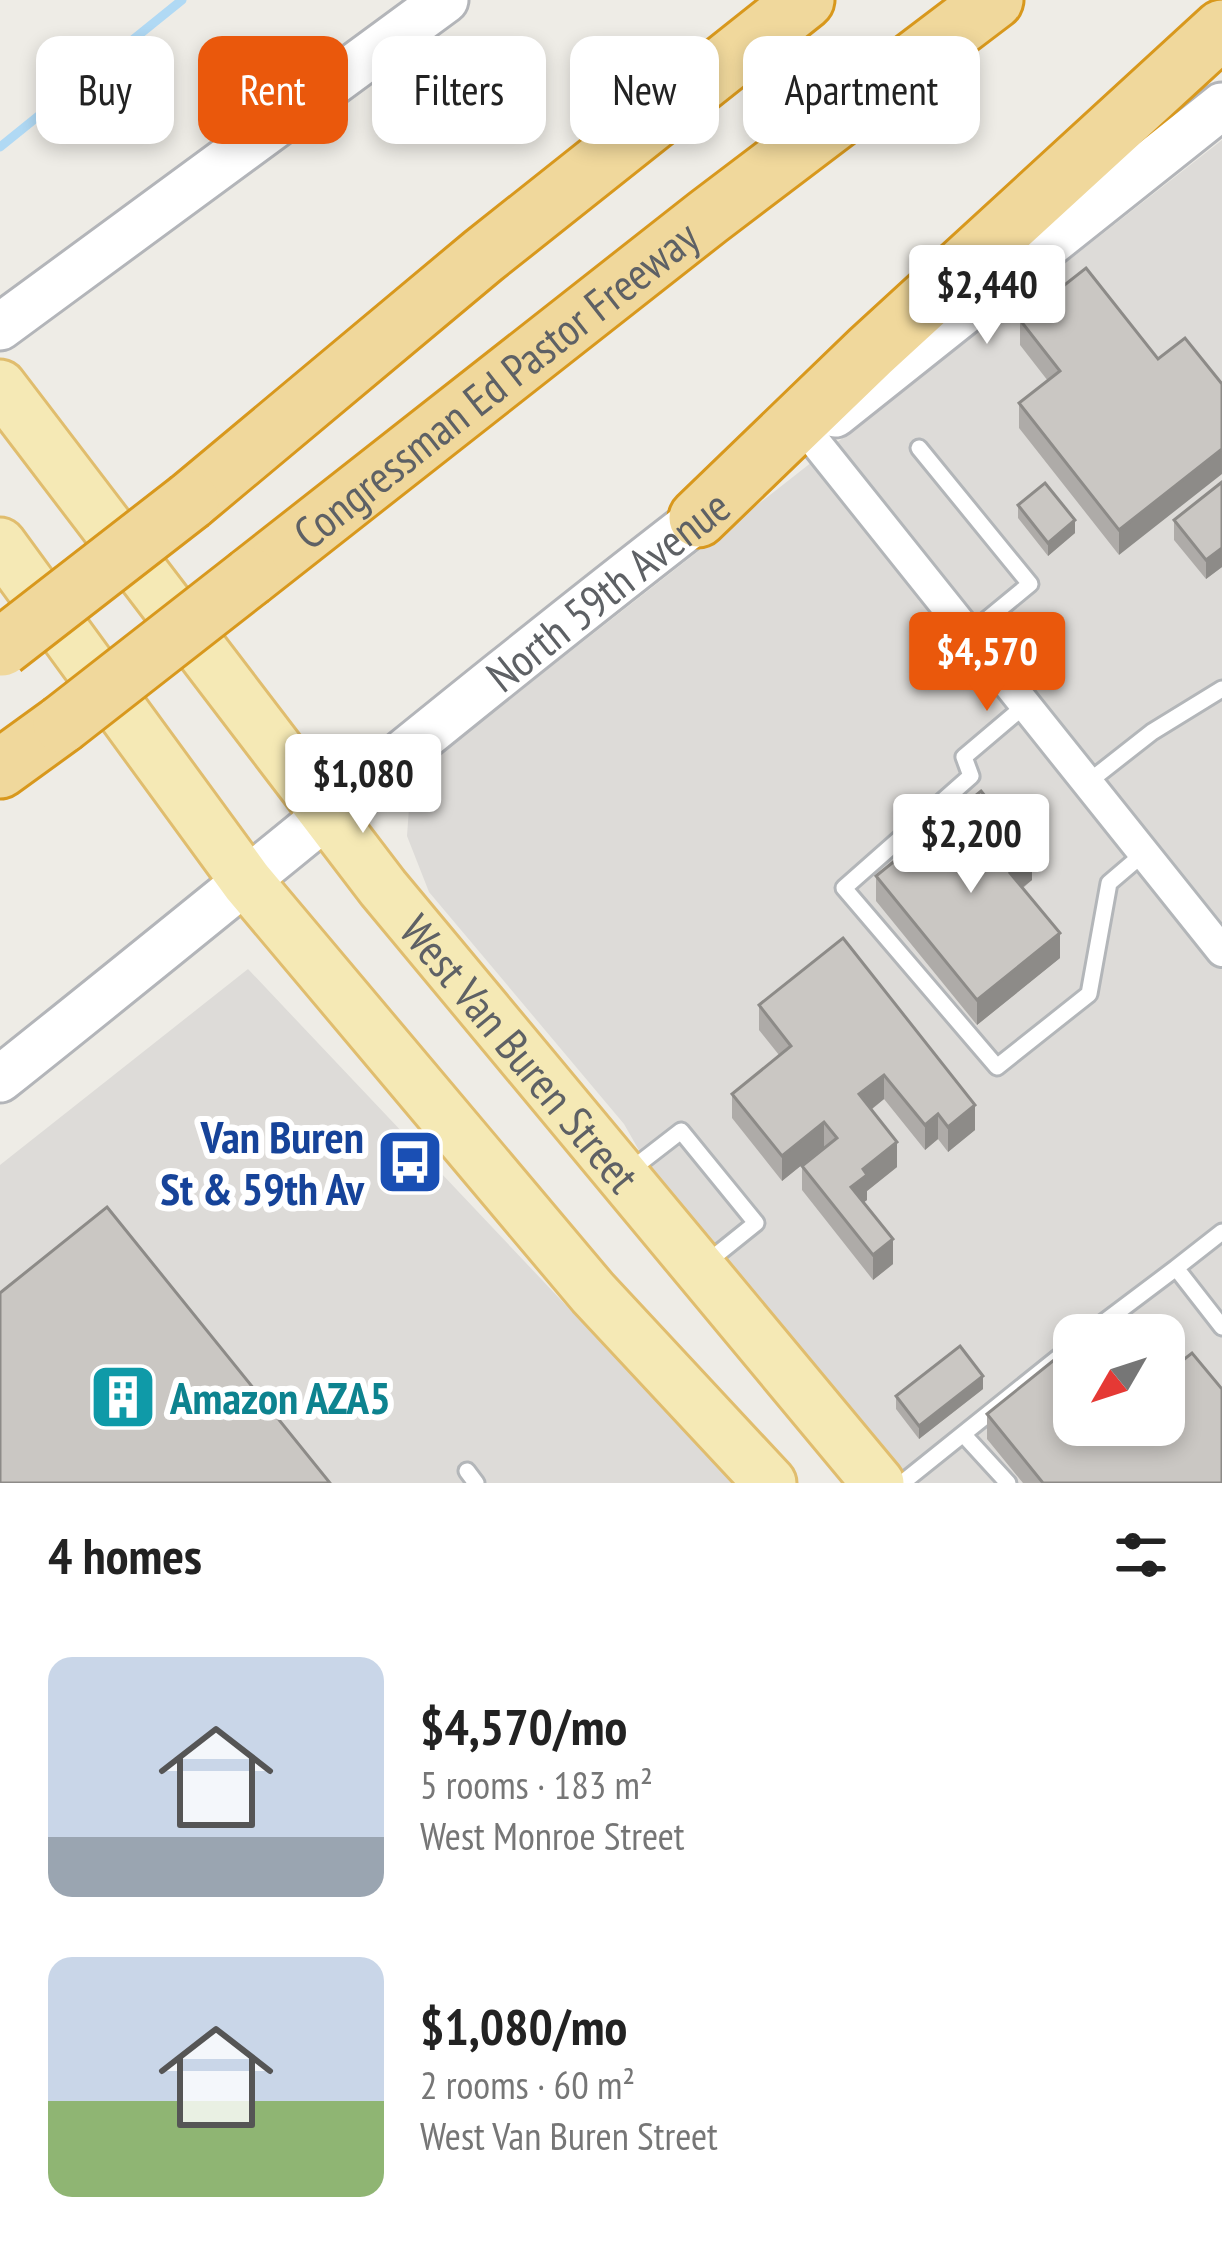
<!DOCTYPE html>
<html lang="en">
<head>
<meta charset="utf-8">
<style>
	:root { --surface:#fff; --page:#f2f2f2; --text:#222; --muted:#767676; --accent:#ea580c }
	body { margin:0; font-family:"PT Sans Narrow",sans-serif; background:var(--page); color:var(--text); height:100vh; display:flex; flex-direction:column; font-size:45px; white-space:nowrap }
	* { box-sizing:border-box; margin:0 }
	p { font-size:39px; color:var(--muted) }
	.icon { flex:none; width:66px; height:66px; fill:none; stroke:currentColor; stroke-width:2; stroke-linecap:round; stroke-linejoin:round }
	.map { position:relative; height:1483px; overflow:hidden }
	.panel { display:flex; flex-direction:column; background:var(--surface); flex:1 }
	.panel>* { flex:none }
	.top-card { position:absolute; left:36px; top:36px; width:1152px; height:108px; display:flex; gap:24px }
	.needle { width:78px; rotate:231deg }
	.controls { position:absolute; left:1053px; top:1314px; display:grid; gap:24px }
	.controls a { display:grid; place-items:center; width:132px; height:132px; border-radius:24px; background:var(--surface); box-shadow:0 6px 18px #0003; font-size:60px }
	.price { position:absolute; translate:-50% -102px; padding:0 27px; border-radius:12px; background:#fff; color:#222; font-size:39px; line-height:78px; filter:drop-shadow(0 3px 6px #0008) }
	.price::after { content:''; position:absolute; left:50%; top:72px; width:36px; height:27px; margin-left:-18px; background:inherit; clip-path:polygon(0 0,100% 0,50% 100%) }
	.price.selected { background:var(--accent); color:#fff }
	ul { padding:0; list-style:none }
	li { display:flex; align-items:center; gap:36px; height:300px; padding:0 48px }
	li span { display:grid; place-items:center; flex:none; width:336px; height:240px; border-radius:24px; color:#555 }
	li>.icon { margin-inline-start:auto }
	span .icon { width:144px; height:144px; fill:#fffc; stroke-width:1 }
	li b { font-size:51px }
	h2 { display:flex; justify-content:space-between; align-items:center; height:144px; padding:0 48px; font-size:51px }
	.tag { padding:0 42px; border-radius:24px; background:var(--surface); box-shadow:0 6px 18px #0003; font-size:42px; line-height:108px }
	.tag.selected { background:var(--accent); color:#fff }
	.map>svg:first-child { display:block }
	.industrial { fill:#dddbd8; fill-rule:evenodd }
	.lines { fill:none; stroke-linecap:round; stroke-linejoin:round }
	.stream { stroke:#b0d9f4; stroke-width:9 }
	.lane-casing { stroke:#b3b6b9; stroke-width:21 }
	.street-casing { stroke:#b3b6b9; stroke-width:36 }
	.secondary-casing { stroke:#b3b5b9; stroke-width:51 }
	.primary-casing { stroke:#e0bd6e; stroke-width:57 }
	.highway-casing { stroke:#d8981d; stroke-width:63 }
	.lane { stroke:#fff; stroke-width:15 }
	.street { stroke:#fff; stroke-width:30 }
	.secondary { stroke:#fff; stroke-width:45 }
	.primary { stroke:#f5e9b5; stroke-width:51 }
	.highway { stroke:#f0d89c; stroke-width:57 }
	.highway-bridge-casing { stroke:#d8981d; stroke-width:63; stroke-linecap:butt }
	.highway-bridge { stroke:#f0d89c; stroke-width:57 }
	.wall { fill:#aeaba8 }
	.shaded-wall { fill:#8d8b88 }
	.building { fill:#cac7c3; stroke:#8d8b88; stroke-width:3 }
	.labels { text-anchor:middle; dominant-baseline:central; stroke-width:12; stroke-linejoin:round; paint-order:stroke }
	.street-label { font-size:45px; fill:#5e6165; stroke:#fff }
	.transit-label { font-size:45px; font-weight:bold; fill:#164399; stroke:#fff; text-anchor:end }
	.culture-label { font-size:45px; font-weight:bold; fill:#0d838f; stroke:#fff; text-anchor:start }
</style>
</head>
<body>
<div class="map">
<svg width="1222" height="1483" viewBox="0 0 1222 1483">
	<rect width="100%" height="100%" fill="#eeece6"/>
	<path class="industrial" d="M 1222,140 L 1222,1483 L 906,1483 L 661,1189 L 624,1124 L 429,892 L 407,836 L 410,794 L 426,765 ZM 1074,1335 L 1164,1335 L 1164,1425 L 1074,1425 Z
		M 248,969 L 734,1483 L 0,1483 L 0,1165 Z"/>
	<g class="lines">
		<path class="stream" d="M 0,147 L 182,0"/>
		<defs>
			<path id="lane" d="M 919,448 L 1030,584 L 968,635
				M 1023,707 L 964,757 L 971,776 L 844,888 L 997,1067 L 1089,994 L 1109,883 L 1143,854
				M 1087,783 L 1152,732 L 1222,689
				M 628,1172 L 681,1131 L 756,1223 L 705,1264
				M 1222,1232 L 1176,1268 L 1222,1327
				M 1087,1335 L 1176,1268
				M 963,1434 L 1008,1483
				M 467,1471 L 476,1483
				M 902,1483 L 1074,1345"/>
			<path id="street" d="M 808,433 L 1222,951"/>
			<g id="secondary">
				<path d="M 0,327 L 445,0"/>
				<path d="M 835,414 L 1222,106"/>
				<path id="s1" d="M 0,1079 C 243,886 479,687 725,498"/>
			</g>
			<g id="primary">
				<path id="s2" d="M 0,386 L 383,888 L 878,1483"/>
				<path d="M 0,544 L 247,882 L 593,1293 L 770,1483"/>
			</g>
			<g id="highway">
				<path d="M 190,501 L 483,256 L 805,0"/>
				<path d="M 698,518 L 871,351 L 1222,29"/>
				<path id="s3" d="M 250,577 L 708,217 L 994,0"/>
				<path d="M 0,769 L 62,724"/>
			</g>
		</defs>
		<use href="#lane" class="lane-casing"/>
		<use href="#street" class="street-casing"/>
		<use href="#secondary" class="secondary-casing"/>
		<use href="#primary" class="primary-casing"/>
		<use href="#highway" class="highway-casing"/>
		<use href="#lane" class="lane"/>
		<use href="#street" class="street"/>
		<use href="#secondary" class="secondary"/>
		<use href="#primary" class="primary"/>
		<use href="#highway" class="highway"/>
		<defs>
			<path id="highway-bridge" d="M 2,647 L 190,501
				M 62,724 L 250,577"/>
		</defs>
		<use href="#highway-bridge" class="highway-bridge-casing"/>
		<use href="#highway-bridge" class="highway-bridge"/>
	</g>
	<path class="wall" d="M 1020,320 L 1158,359 L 1119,555 L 1019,428 L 1019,403 L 1048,381 L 1020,345 Z
		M 1222,482 L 1222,567 L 1206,579 L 1174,540 L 1174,520 Z
		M 1018,505 L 1075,533 L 1048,556 L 1018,518 Z
		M 876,876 L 1032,880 L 1023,888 L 1060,958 L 977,1025 L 876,901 Z
		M 843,938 L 975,1130 L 948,1152 L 938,1139 L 925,1150 L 884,1099 L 871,1110 L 897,1167 L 867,1191 L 867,1200 L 863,1202 L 893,1264 L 873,1280 L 802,1190 L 802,1166 L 824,1147 L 782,1181 L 732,1118 L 732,1094 L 779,1055 L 759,1030 L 759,1005 Z
		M 983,1389 L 919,1439 L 896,1409 L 896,1396 Z
		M 987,1414 L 1074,1425 L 1222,1483 L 1023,1483 L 987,1439 Z"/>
	<path class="shaded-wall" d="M 1222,449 L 1222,474 L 1119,555 L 1119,530 Z
		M 1075,520 L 1075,533 L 1048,556 L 1048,543 Z
		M 1222,548 L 1222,567 L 1206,579 L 1206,560 Z
		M 1032,855 L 1032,880 L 1010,897 L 1010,873 Z
		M 1060,933 L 1060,958 L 977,1025 L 977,1000 Z
		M 884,1075 L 884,1099 L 859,1119 L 859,1094 Z
		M 975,1105 L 975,1130 L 948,1152 L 948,1127 Z
		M 938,1114 L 938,1139 L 925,1150 L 925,1125 Z
		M 824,1122 L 824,1147 L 782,1181 L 782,1156 Z
		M 897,1142 L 897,1167 L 867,1191 L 867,1200 L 851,1212 L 851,1187 L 863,1169 Z
		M 893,1239 L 893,1264 L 873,1280 L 873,1255 Z
		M 983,1376 L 983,1389 L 919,1439 L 919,1426 Z"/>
	<path class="building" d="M 1086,268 L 1158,359 L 1185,338 L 1222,384 L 1222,449 L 1119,530 L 1019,403 L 1060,371 L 1020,320 Z
		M 1222,482 L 1222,548 L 1206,560 L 1174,520 Z
		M 1045,483 L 1075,520 L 1048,543 L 1018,505 Z
		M 981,791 L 1032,855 L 1010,873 L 1060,933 L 977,1000 L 876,876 Z
		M 843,938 L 975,1105 L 948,1127 L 938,1114 L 925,1125 L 884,1075 L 859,1094 L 897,1142 L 863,1169 L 867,1175 L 851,1187 L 893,1239 L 873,1255 L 802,1166 L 837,1138 L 824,1122 L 782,1156 L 732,1094 L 791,1046 L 759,1005 Z
		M 107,1207 L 330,1483 L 0,1483 L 0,1293 Z
		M 1074,1344 L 1074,1425 L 1164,1425 L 1164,1375 L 1192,1353 L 1222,1389 L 1222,1483 L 1043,1483 L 987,1414 Z
		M 960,1346 L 983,1376 L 919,1426 L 896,1396 Z"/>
	<defs>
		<symbol id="bus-square" viewBox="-11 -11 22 22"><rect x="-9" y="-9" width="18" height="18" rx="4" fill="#1a4fb4" stroke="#fff"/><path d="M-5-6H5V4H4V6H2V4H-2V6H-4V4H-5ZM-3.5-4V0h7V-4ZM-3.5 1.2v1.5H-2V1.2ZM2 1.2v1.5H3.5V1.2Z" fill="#fff"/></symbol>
		<symbol id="building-square" viewBox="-11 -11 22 22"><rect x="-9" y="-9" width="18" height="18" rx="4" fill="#0f9aa8" stroke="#fff"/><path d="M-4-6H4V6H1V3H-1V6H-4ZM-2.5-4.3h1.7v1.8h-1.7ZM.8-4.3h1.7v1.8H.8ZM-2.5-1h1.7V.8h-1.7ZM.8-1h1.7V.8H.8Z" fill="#fff"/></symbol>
	</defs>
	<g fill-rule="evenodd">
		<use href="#bus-square" x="372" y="1124" width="76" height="76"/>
		<use href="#building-square" x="85" y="1359" width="76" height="76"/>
	</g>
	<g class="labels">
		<g class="street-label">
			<text stroke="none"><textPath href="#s3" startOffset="312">Congressman Ed Pastor Freeway</textPath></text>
			<text stroke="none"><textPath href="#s1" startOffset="780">North 59th Avenue</textPath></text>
			<text stroke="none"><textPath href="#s2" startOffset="846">West Van Buren Street</textPath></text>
		</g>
		<g class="transit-label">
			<text x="364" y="1136">Van Buren<tspan x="364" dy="52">St &amp; 59th Av</tspan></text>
		</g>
		<g class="culture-label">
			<text x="170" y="1397">Amazon AZA5</text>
		</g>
	</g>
</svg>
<div class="controls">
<a><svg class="needle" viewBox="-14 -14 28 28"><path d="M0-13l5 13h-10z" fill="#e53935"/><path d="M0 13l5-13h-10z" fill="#767676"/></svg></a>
</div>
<b class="price" style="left:987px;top:347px">$2,440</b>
<b class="price selected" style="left:987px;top:714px">$4,570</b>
<b class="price" style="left:363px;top:836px">$1,080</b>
<b class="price" style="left:971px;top:896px">$2,200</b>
<div class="top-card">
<a class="tag">Buy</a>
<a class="tag selected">Rent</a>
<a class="tag">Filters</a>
<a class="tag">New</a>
<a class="tag">Apartment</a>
</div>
</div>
<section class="panel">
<h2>4 homes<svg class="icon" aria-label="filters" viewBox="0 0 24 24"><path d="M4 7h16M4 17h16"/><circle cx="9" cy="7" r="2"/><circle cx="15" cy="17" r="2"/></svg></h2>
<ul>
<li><span style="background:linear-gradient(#c9d6e8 75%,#9aa5b1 0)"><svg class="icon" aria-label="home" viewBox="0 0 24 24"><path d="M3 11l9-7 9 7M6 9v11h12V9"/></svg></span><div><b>$4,570/mo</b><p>5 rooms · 183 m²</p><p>West Monroe Street</p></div></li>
<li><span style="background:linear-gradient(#c9d6e8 60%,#8fb573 0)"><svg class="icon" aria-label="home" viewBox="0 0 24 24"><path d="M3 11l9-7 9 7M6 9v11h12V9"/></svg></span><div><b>$1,080/mo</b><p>2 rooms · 60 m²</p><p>West Van Buren Street</p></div></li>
</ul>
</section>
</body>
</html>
